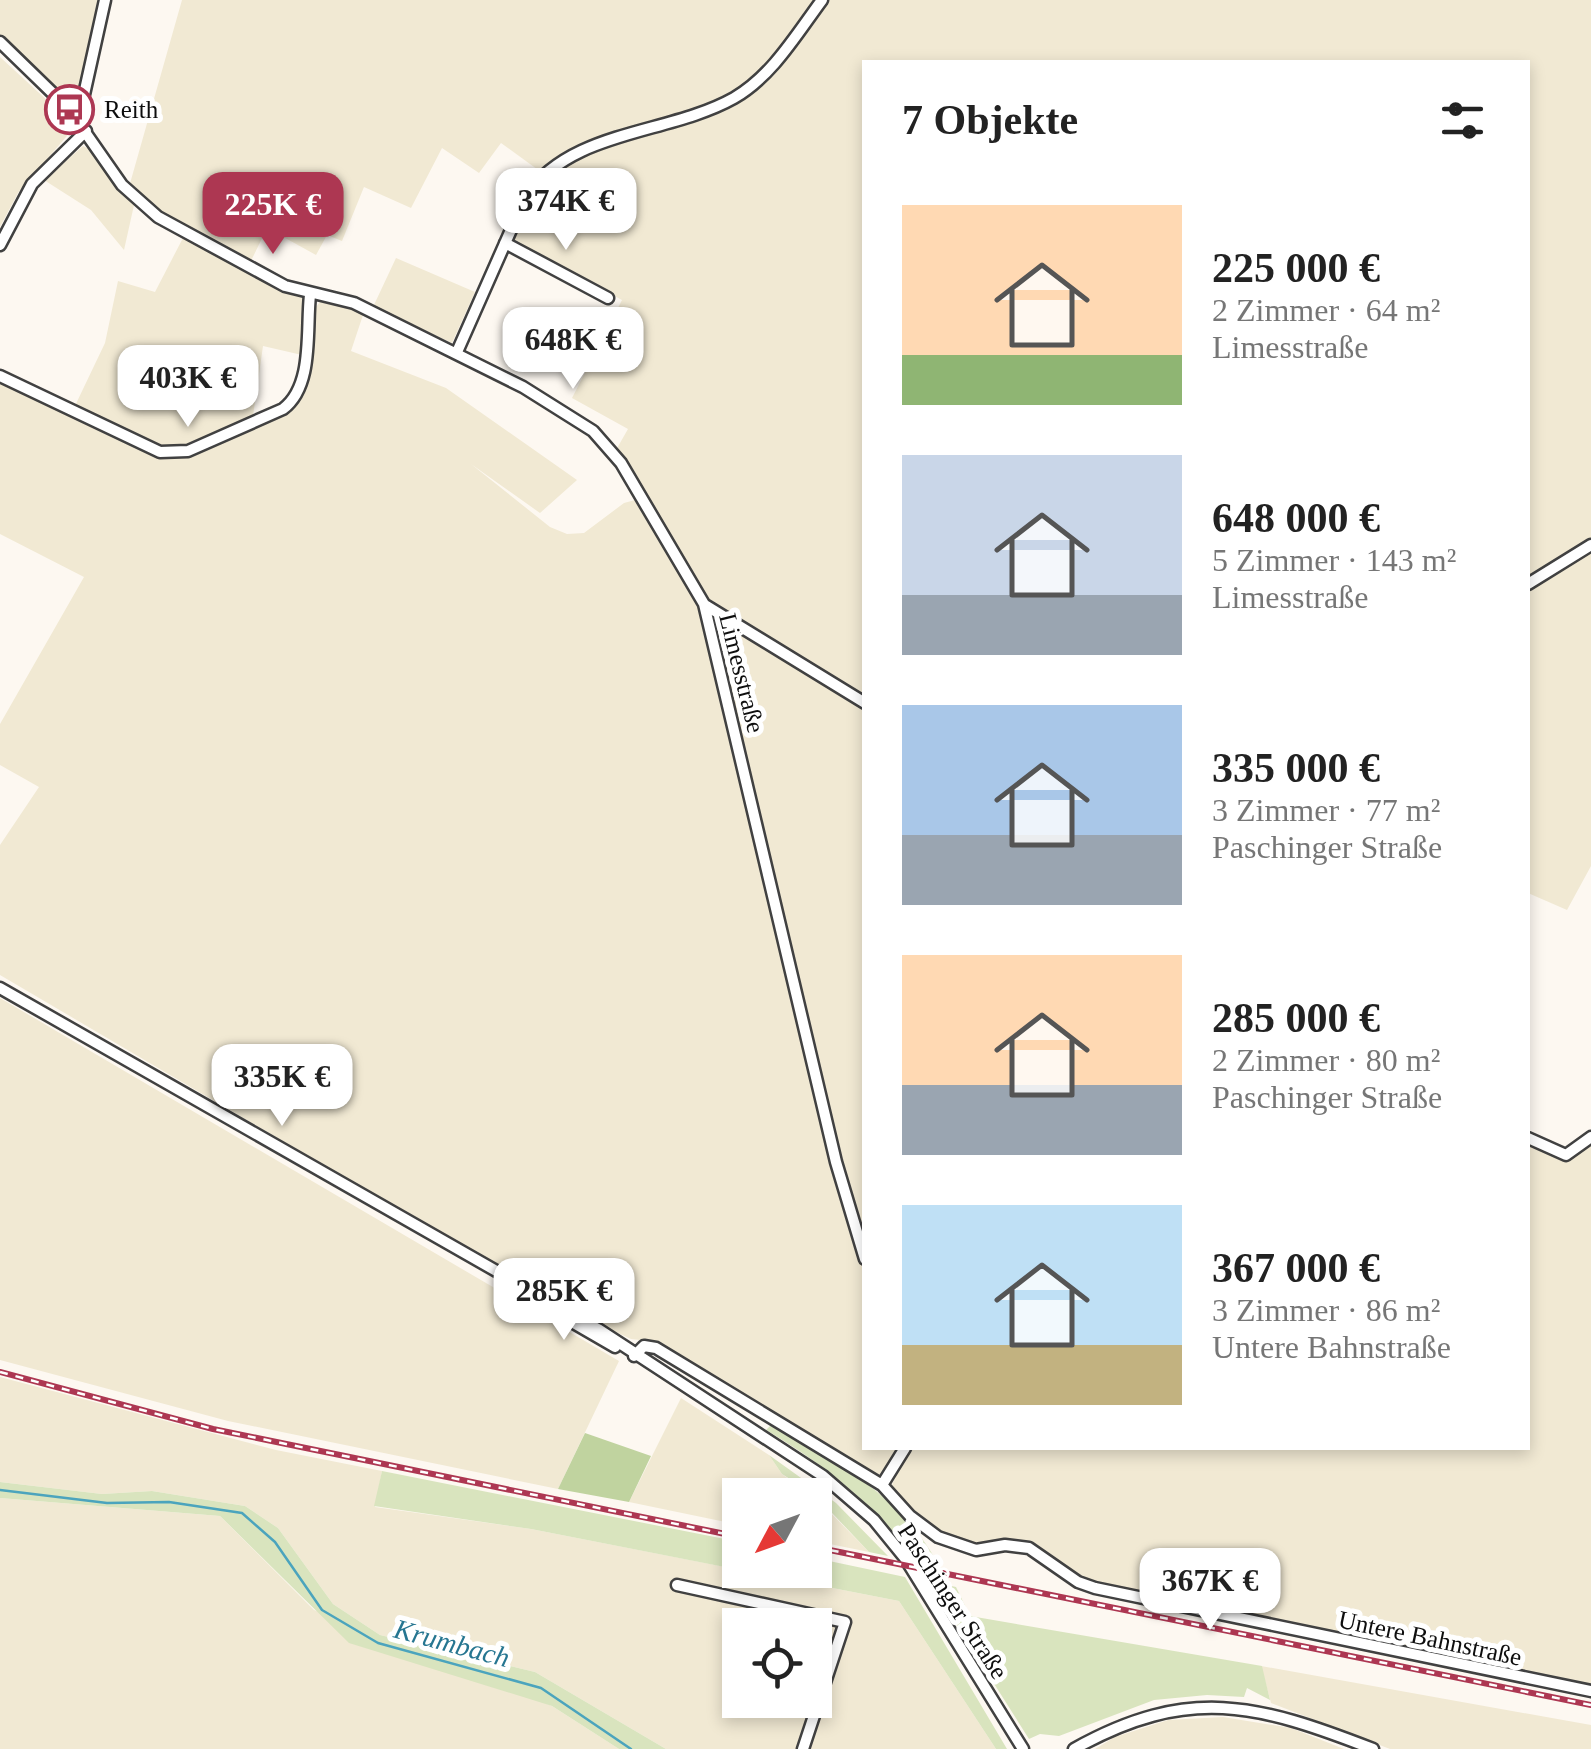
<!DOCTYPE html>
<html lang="de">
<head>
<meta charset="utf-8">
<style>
	:root { --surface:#fff; --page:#f6f6f6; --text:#222; --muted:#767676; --accent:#ad3752 }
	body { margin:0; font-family:"Times New Roman",serif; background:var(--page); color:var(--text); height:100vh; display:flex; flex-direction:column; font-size:38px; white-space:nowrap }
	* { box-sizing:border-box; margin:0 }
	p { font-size:32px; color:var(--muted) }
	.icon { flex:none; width:55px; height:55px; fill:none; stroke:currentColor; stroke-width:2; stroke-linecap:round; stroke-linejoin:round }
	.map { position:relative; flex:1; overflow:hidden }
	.details { position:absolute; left:862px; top:60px; width:668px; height:1390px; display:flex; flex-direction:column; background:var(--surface); border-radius:0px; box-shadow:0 5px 15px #0003 }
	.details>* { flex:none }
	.needle { width:65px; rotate:229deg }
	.buttons { position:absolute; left:722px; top:1478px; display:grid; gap:20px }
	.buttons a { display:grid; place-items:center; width:110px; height:110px; border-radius:0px; background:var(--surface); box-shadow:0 5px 15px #0003; font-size:50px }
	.price { position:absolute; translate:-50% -85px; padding:0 22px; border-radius:20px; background:#fff; color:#222; font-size:32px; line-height:65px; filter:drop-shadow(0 2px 5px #0008) }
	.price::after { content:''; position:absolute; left:50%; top:60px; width:30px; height:22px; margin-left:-15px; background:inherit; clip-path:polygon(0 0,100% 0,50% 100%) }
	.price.selected { background:var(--accent); color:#fff }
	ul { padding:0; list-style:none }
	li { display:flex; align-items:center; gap:30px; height:250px; padding:0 40px }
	li span { display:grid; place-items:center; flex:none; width:280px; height:200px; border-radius:0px; color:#555 }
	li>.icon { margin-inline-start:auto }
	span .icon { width:120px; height:120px; fill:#fffc; stroke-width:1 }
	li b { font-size:42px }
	h2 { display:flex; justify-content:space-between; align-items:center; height:120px; padding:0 40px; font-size:42px }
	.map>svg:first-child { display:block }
	.farmland { fill:#f1e9d3; fill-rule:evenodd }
	.green { fill:#d9e4be }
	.forest { fill:#c0d39f }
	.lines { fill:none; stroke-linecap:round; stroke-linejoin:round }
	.stream { stroke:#4ba4bd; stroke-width:2.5 }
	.minor-casing { stroke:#414141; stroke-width:15 }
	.minor { stroke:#fff; stroke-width:10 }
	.rail-casing { stroke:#ad3752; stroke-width:6 }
	.rail { stroke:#fff; stroke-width:2.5; stroke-dasharray:8; stroke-linecap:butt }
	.labels { text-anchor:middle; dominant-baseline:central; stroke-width:10; stroke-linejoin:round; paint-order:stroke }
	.poi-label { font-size:25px; fill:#0e0e0e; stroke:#fff; text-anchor:start }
	.street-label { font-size:25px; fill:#0e0e0e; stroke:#fff }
	.water-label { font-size:28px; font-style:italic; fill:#267691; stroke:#fff }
</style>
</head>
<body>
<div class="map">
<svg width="1591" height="1749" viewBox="0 0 1591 1749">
	<rect width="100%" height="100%" fill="#fdf8f1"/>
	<path class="farmland" d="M 0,0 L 102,0 L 89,41 L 80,98 L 75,105 L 0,36 Z
		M 182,0 L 819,0 L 773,61 L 739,91 L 712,104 L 568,153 L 541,172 L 501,143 L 479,173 L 442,148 L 411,208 L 364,187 L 342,241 L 327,235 L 316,255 L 267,228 L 250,263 L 158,210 L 129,187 Z
		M 825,0 L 1591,0 L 1591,541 L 1528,580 L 1528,62 L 865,62 L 865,700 L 706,600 L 616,450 L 628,429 L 572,398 L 622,300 L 510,240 L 525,206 L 545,177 L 582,154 L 740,99 Z
		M 0,57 L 62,114 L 72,130 L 18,193 L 0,227 Z
		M 83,146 L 93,151 L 134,205 L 124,250 L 91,210 L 44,180 Z
		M 184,236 L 302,298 L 302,355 L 263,346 L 253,416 L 200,444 L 169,450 L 73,410 L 105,343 L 118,281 L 155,292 Z
		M 396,258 L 475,292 L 452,343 L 373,307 Z
		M 320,302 L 364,312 L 351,351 L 446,388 L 577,480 L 540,513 L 471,464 L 550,527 L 567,534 L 584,533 L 624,503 L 639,499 L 696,595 L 706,620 L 845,1210 L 865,1268 L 865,1448 L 901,1448 L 885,1475 L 869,1473 L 705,1377 L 657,1342 L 631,1339 L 600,1325 L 576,1307 L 553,1300 L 0,975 L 0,845 L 39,787 L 0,765 L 0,724 L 84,577 L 0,534 L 0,379 L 134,445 L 170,455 L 293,408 L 305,378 L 311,313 Z
		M 1591,550 L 1591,866 L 1567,910 L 1528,893 L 1528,588 Z
		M 715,615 L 865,706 L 865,1250 L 813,1051 L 713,623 Z
		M 0,998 L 619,1361 L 558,1489 L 228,1421 L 0,1360 Z
		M 1528,1142 L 1571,1160 L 1591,1143 L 1591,1688 L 1096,1587 L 1032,1547 L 985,1546 L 951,1540 L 918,1520 L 890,1489 L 909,1448 L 1528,1448 Z
		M 0,1377 L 276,1450 L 382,1471 L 375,1507 L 531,1529 L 899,1601 L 996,1749 L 666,1749 L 535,1672 L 380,1635 L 333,1604 L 278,1528 L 245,1506 L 152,1491 L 102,1494 L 0,1482 ZM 740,1625 L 815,1625 L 815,1700 L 740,1700 Z
		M 681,1398 L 769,1455 L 782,1474 L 810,1495 L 740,1495 L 740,1525 L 629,1502 Z
		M 0,1498 L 220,1516 L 314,1610 L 552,1706 L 619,1749 L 0,1749 Z
		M 815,1499 L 824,1506 L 869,1552 L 815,1541 Z
		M 1261,1666 L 1591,1725 L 1591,1749 L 1390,1749 L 1271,1703 Z
		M 1223,1717 L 1291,1728 L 1344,1749 L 1095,1749 L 1115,1737 L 1168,1720 Z"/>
	<path class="green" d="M 772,1424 C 835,1461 902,1496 938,1564 L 915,1562 C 875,1504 826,1466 766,1430 Z
		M 769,1455 L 836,1503 L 888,1556 L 869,1552 L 815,1495 L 782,1474 Z
		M 382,1471 L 740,1542 L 740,1570 L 531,1529 L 374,1506 Z
		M 0,1482 L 102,1494 L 152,1491 L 245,1506 L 278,1528 L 333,1604 L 380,1635 L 535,1672 L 666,1749 L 619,1749 L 552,1706 L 349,1643 L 220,1516 L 0,1498 Z
		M 815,1558 L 905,1577 L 1007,1749 L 996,1749 L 899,1601 L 740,1570 L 815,1570 Z
		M 929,1581 L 956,1587 L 970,1616 L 1262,1666 L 1270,1700 L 1247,1688 L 1244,1697 L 1207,1695 L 1154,1700 L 1059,1736 L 1040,1734 L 1029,1739 Z"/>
	<path class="forest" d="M 585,1433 L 651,1456 L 629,1502 L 558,1489 Z"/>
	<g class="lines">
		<path class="stream" d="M 0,1490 L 107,1503 L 169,1502 L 242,1513 L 275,1542 L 322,1610 L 378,1643 L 541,1688 L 631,1749"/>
		<defs>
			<path id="minor" d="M 0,42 L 69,109 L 122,185 L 158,217 L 285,286 L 354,303 L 523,387 L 593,431 L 621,463 L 704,604 L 836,1162 L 865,1259
				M 74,116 L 83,99 L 105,0
				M 505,243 L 608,298
				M 0,245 L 32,184 L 86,131
				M 457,352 L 526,196 C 572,129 668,135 734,98 C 772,76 796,35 822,0
				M 0,376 L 160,452 L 188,451 L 283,409 C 314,386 306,330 310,295
				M 1528,584 L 1591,545
				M 705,605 L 865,703
				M 0,988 L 598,1329 L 823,1476 L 874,1520 L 905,1558 L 1023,1749
				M 1528,1138 L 1566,1155 L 1591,1137
				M 539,1303 L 615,1347
				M 634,1356 L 644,1346 L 656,1348 L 882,1485 L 910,1516 L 938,1537 L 976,1550 L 1005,1545 L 1029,1548 L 1078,1582 L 1095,1588 L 1591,1691
				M 882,1485 L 905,1448
				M 677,1585 L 845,1622 L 803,1749
				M 1074,1749 C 1189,1685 1257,1704 1373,1749"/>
		</defs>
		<use href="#minor" class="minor-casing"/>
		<use href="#minor" class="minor"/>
		<defs>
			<path id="rail" d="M 0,1372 L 213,1429 L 740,1537
				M 815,1547 L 1591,1705"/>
		</defs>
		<use href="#rail" class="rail-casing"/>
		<use href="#rail" class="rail"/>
	</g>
	<defs>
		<symbol id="bus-ring" viewBox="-11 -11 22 22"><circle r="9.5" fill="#fff" stroke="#ad3752" stroke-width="1.5"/><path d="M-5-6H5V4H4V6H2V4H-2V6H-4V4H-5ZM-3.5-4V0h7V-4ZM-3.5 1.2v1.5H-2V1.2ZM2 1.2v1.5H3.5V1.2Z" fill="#ad3752"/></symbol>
	</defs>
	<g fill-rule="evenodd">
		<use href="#bus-ring" x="42" y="82" width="55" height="55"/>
	</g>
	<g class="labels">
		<g class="poi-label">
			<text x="104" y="109">Reith</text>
		</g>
		<g class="street-label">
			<text transform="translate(742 673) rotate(76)">Limesstraße</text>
			<text transform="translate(953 1601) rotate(57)">Paschinger Straße</text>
			<text transform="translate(1430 1638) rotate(12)">Untere Bahnstraße</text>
		</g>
		<g class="water-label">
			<text transform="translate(452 1643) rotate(15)">Krumbach</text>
		</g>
	</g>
</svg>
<div class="buttons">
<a><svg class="needle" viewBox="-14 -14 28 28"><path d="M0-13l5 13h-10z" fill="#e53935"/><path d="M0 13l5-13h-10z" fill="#767676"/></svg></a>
<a><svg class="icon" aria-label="locate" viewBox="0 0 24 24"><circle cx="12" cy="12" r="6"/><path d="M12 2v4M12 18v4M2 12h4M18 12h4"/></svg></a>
</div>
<b class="price" style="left:566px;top:253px">374K €</b>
<b class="price selected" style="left:273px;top:257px">225K €</b>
<b class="price" style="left:573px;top:392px">648K €</b>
<b class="price" style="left:188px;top:430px">403K €</b>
<b class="price" style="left:282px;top:1129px">335K €</b>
<b class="price" style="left:564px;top:1343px">285K €</b>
<b class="price" style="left:1210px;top:1633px">367K €</b>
<section class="details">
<h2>7 Objekte<svg class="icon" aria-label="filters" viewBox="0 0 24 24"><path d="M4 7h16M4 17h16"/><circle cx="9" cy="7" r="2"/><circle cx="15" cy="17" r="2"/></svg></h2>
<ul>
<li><span style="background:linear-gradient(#ffd9b3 75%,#8fb573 0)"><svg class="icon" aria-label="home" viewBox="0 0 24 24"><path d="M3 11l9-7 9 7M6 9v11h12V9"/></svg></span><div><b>225 000 €</b><p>2 Zimmer · 64 m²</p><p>Limesstraße</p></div></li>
<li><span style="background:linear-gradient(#c9d6e8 70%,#9aa5b1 0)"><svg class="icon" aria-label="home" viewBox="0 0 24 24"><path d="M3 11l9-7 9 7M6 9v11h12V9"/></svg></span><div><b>648 000 €</b><p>5 Zimmer · 143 m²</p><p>Limesstraße</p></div></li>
<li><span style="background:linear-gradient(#a9c7e8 65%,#9aa5b1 0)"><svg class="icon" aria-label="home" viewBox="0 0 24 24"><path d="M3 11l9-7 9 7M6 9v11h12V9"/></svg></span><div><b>335 000 €</b><p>3 Zimmer · 77 m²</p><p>Paschinger Straße</p></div></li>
<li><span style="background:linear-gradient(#ffd9b3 65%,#9aa5b1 0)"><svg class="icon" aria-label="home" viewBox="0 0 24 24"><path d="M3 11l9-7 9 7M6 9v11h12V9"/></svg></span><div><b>285 000 €</b><p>2 Zimmer · 80 m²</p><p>Paschinger Straße</p></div></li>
<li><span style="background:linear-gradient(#bfe0f5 70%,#c2b280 0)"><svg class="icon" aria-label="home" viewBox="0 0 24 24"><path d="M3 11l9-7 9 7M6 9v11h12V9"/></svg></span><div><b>367 000 €</b><p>3 Zimmer · 86 m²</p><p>Untere Bahnstraße</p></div></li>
</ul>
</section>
</div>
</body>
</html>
